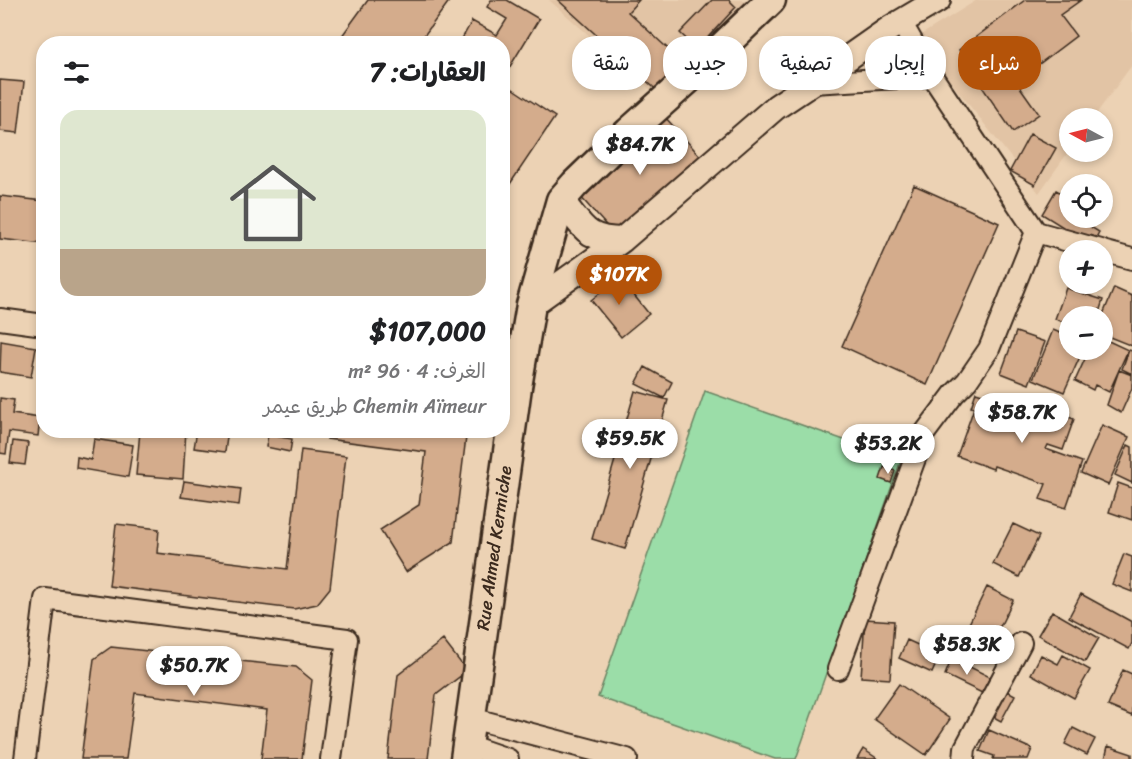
<!DOCTYPE html>
<html lang="ar">
<head>
<meta charset="utf-8">
<style>
	:root { --surface:#fff; --page:#f2f2f2; --text:#202124; --muted:#757577; --accent:#b45309 }
	body { margin:0; font-family:Sriracha,"Playpen Sans Arabic",sans-serif; background:var(--page); color:var(--text); direction:rtl; height:100vh; display:flex; flex-direction:column; font-size:22px; white-space:nowrap }
	* { box-sizing:border-box; margin:0 }
	p { font-size:20px; color:var(--muted) }
	.icon { flex:none; width:33px; height:33px; fill:none; stroke:currentColor; stroke-width:2; stroke-linecap:round; stroke-linejoin:round }
	.map { position:relative; flex:1; overflow:hidden; direction:ltr }
	.sheet { position:absolute; left:36px; top:36px; width:474px; height:402px; display:flex; flex-direction:column; background:var(--surface); border-radius:24px; box-shadow:0 3px 9px #0003; direction:rtl }
	.sheet>* { flex:none }
	.banner { position:absolute; left:528px; top:36px; width:513px; height:54px; direction:rtl; display:flex; gap:12px }
	.needle { width:39px; rotate:277deg }
	.fabs { position:absolute; left:1059px; top:108px; display:grid; gap:12px }
	.fabs a { display:grid; place-items:center; width:54px; height:54px; border-radius:50%; background:var(--surface); box-shadow:0 3px 9px #0003; font-size:30px }
	.price { position:absolute; translate:-50% -51px; padding:0 14px; border-radius:21px; background:#fff; color:#222; font-size:20px; line-height:39px; filter:drop-shadow(0 2px 3px #0008) }
	.price::after { content:''; position:absolute; left:50%; top:36px; width:18px; height:14px; margin-left:-9px; background:inherit; clip-path:polygon(0 0,100% 0,50% 100%) }
	.price.on { background:var(--accent); color:#fff }
	ul { padding:0; list-style:none }
	li { display:grid; align-content:center; gap:12px; height:318px; padding:0 24px }
	li span { display:grid; place-items:center; height:186px; border-radius:18px; color:#555 }
	li>.icon { margin-inline-start:auto }
	span .icon { width:108px; height:108px; fill:#fffc; stroke-width:1 }
	li b { font-size:26px }
	h2 { display:flex; justify-content:space-between; align-items:center; height:72px; padding:0 24px; font-size:26px }
	.pill { padding:0 21px; border-radius:24px; background:var(--surface); box-shadow:0 3px 9px #0003; font-size:21px; line-height:54px }
	.pill.on { background:var(--accent); color:#fff }
	.map>svg:first-child { display:block }
	.built { fill:#e2c4a5 }
	.green { fill:#9bdda8; stroke:#6b8463; stroke-width:1.5 }
	.building { fill:#d4ac8c; stroke:#3b2a1e; stroke-width:1.5 }
	.lines { fill:none; stroke-linecap:round; stroke-linejoin:round }
	.minor-casing { stroke:#3b2a1e; stroke-width:24 }
	.tertiary-casing { stroke:#3b2a1e; stroke-width:28 }
	.secondary-casing { stroke:#3b2a1e; stroke-width:33 }
	.minor { stroke:#ecd2b4; stroke-width:20 }
	.tertiary { stroke:#ecd2b4; stroke-width:24 }
	.secondary { stroke:#ecd2b4; stroke-width:28 }
	.labels { text-anchor:middle; dominant-baseline:central; stroke-width:5; stroke-linejoin:round; paint-order:stroke }
	.street-label { font-size:18px; fill:#3b2a1e; stroke:#ecd2b4 }
</style>
</head>
<body>
<div class="map">
<svg width="1132" height="759" viewBox="0 0 1132 759">
	<rect width="100%" height="100%" fill="#ecd2b4"/>
	<filter id="ink" filterUnits="userSpaceOnUse"><feTurbulence type="fractalNoise" baseFrequency=".0167" numOctaves="2"/><feDisplacementMap in="SourceGraphic" scale="12" xChannelSelector="R" yChannelSelector="G"/><feConvolveMatrix kernelMatrix="1 2 1 2 8 2 1 2 1" color-interpolation-filters="sRGB"/></filter>
	<g filter="url(#ink)">
		<path class="built" d="M 549,0 L 757,0 L 659,97 Z
			M 977,0 L 1132,0 L 1132,65 L 1093,118 L 1070,118 L 1069,151 L 1039,193 L 916,38 Z"/>
		<path class="green" d="M 705,391 L 901,460 L 796,759 L 775,759 L 598,697 Z"/>
		<path class="building" d="M 368,0 L 450,0 L 418,44 L 336,44 Z
			M 491,0 L 507,0 L 539,19 L 506,73 L 502,71 L 502,44 L 459,44 L 472,21 L 497,35 L 507,19 L 487,7 Z
			M 558,0 L 639,0 L 628,12 L 689,68 L 663,96 Z
			M 712,0 L 729,0 L 736,7 L 697,49 L 680,33 Z
			M 1025,0 L 1081,0 L 1060,15 L 1076,36 L 1018,80 L 1001,58 L 977,75 L 959,50 Z
			M 1001,60 L 1039,114 L 1013,132 L 976,78 Z
			M 0,80 L 24,82 L 18,133 L 0,131 Z
			M 510,87 L 555,117 L 510,184 L 502,179 L 502,98 Z
			M 665,117 L 701,157 L 614,234 L 578,194 Z
			M 1030,134 L 1056,148 L 1035,185 L 1010,171 Z
			M 914,185 L 999,223 L 927,385 L 842,346 Z
			M 1056,190 L 1070,198 L 1070,218 L 1080,218 L 1090,224 L 1089,226 L 1099,232 L 1092,245 L 1042,214 Z
			M 0,196 L 44,201 L 44,244 L 0,239 Z
			M 617,274 L 649,314 L 621,337 L 591,300 L 600,293 L 597,290 Z
			M 1066,288 L 1103,300 L 1098,316 L 1070,316 L 1070,324 L 1055,319 Z
			M 1114,288 L 1132,296 L 1132,346 L 1102,334 L 1102,317 Z
			M 1053,330 L 1070,337 L 1070,350 L 1083,350 L 1064,392 L 1033,379 Z
			M 1016,332 L 1045,342 L 1029,384 L 1001,373 Z
			M 1102,338 L 1128,350 L 1109,392 L 1095,385 L 1093,390 L 1075,381 L 1089,350 L 1102,350 Z
			M 1,341 L 36,347 L 31,377 L 0,372 Z
			M 1129,350 L 1132,351 L 1132,374 L 1122,369 Z
			M 645,367 L 672,382 L 664,398 L 636,384 Z
			M 1119,370 L 1132,375 L 1132,388 L 1121,413 L 1107,405 Z
			M 635,391 L 668,400 L 625,549 L 592,539 Z
			M 976,392 L 1012,404 L 1014,398 L 1074,419 L 1063,450 L 1048,445 L 1046,449 L 1082,462 L 1066,508 L 1040,499 L 1046,484 L 994,466 L 993,469 L 957,456 L 974,408 L 971,407 Z
			M 0,398 L 14,400 L 12,414 L 40,418 L 38,436 L 9,432 L 6,454 L 0,453 Z
			M 1102,425 L 1129,437 L 1108,485 L 1081,473 Z
			M 171,430 L 186,430 L 183,479 L 136,475 L 140,431 L 170,434 Z
			M 197,430 L 228,430 L 225,452 L 194,448 Z
			M 329,430 L 463,430 L 466,437 L 453,542 L 406,572 L 380,530 L 419,505 L 426,452 L 327,439 Z
			M 268,435 L 292,439 L 290,452 L 266,447 Z
			M 94,439 L 133,445 L 128,477 L 76,468 L 77,457 L 91,460 Z
			M 13,441 L 28,443 L 25,465 L 10,463 Z
			M 1128,445 L 1132,447 L 1132,483 L 1115,475 Z
			M 301,450 L 346,456 L 330,588 L 317,604 L 294,609 L 109,586 L 116,524 L 159,529 L 157,553 L 287,569 Z
			M 884,467 L 895,471 L 891,483 L 880,479 Z
			M 184,481 L 241,489 L 239,505 L 181,497 Z
			M 1118,483 L 1132,488 L 1132,520 L 1109,512 Z
			M 1013,524 L 1039,536 L 1019,577 L 993,564 Z
			M 1124,554 L 1132,557 L 1132,592 L 1112,584 Z
			M 987,587 L 1013,600 L 988,651 L 962,638 Z
			M 1081,594 L 1132,622 L 1132,643 L 1129,649 L 1069,617 Z
			M 1052,611 L 1099,638 L 1085,662 L 1038,635 Z
			M 865,619 L 894,621 L 890,679 L 861,677 Z
			M 443,640 L 467,671 L 436,695 L 428,759 L 388,759 L 398,675 Z
			M 907,640 L 940,655 L 932,673 L 899,658 Z
			M 111,647 L 296,667 L 312,680 L 302,759 L 261,759 L 267,710 L 135,693 L 126,759 L 81,759 L 94,659 Z
			M 1041,655 L 1058,664 L 1063,655 L 1090,670 L 1074,698 L 1031,674 Z
			M 952,658 L 990,677 L 982,693 L 945,675 Z
			M 1123,670 L 1132,674 L 1132,716 L 1108,706 Z
			M 899,684 L 950,719 L 926,755 L 874,719 Z
			M 1002,688 L 1015,695 L 1001,721 L 988,714 Z
			M 1073,728 L 1095,739 L 1087,755 L 1065,744 Z
			M 989,730 L 1032,749 L 1028,759 L 993,759 L 994,756 L 980,751 Z
			M 1108,746 L 1132,754 L 1132,759 L 1105,759 Z
			M 863,749 L 878,759 L 857,759 Z"/>
		<g class="lines">
			<defs>
				<path id="minor" d="M 901,22 L 932,76 L 1036,232 L 1101,250
					M 812,83 L 932,76
					M 1102,251 L 1132,259
					M 0,319 L 44,325
					M 838,669 L 924,434 L 954,394 L 967,381 L 989,349 L 1036,232
					M 471,718 L 627,759
					M 467,745 L 508,759
					M 25,759 L 45,599 L 347,639 L 331,759
					M 964,759 L 965,748 L 1021,643"/>
				<path id="tertiary" d="M 561,200 C 583,226 585,240 622,240
					M 531,305 L 622,240 L 776,107 L 812,83 L 889,29 L 938,0"/>
				<path id="secondary" d="M 465,759 L 517,387 L 531,305 L 561,200 L 575,184 L 629,132 L 696,72 L 771,0"/>
			</defs>
			<use href="#minor" class="minor-casing"/>
			<use href="#tertiary" class="tertiary-casing"/>
			<use href="#secondary" class="secondary-casing"/>
			<use href="#minor" class="minor"/>
			<use href="#tertiary" class="tertiary"/>
			<use href="#secondary" class="secondary"/>
		</g>
	</g>
	<g class="labels">
		<g class="street-label">
			<text transform="translate(494 548) rotate(-82)">Rue Ahmed Kermiche</text>
		</g>
	</g>
</svg>
<div class="fabs">
<a><svg class="needle" viewBox="-14 -14 28 28"><path d="M0-13l5 13h-10z" fill="#e53935"/><path d="M0 13l5-13h-10z" fill="#757577"/></svg></a>
<a><svg class="icon" aria-label="locate" viewBox="0 0 24 24"><circle cx="12" cy="12" r="6"/><path d="M12 2v4M12 18v4M2 12h4M18 12h4"/></svg></a>
<a>+</a>
<a>−</a>
</div>
<b class="price" style="left:640px;top:176px">$84.7K</b>
<b class="price on" style="left:619px;top:306px">$107K</b>
<b class="price" style="left:1022px;top:444px">$58.7K</b>
<b class="price" style="left:630px;top:470px">$59.5K</b>
<b class="price" style="left:888px;top:475px">$53.2K</b>
<b class="price" style="left:967px;top:676px">$58.3K</b>
<b class="price" style="left:194px;top:697px">$50.7K</b>
<div class="banner">
<a class="pill on">شراء</a>
<a class="pill">إيجار</a>
<a class="pill">تصفية</a>
<a class="pill">جديد</a>
<a class="pill">شقة</a>
</div>
<section class="sheet">
<h2>العقارات: 7<svg class="icon" aria-label="filters" viewBox="0 0 24 24"><path d="M4 7h16M4 17h16"/><circle cx="9" cy="7" r="2"/><circle cx="15" cy="17" r="2"/></svg></h2>
<ul>
<li><span style="background:linear-gradient(#dfe7d0 75%,#b9a48a 0)"><svg class="icon" aria-label="home" viewBox="0 0 24 24"><path d="M3 11l9-7 9 7M6 9v11h12V9"/></svg></span><div><b>$107,000</b><p>الغرف: 4 · 96 m²</p><p>Chemin Aïmeur طريق عيمر</p></div></li>
</ul>
</section>
</div>
</body>
</html>
